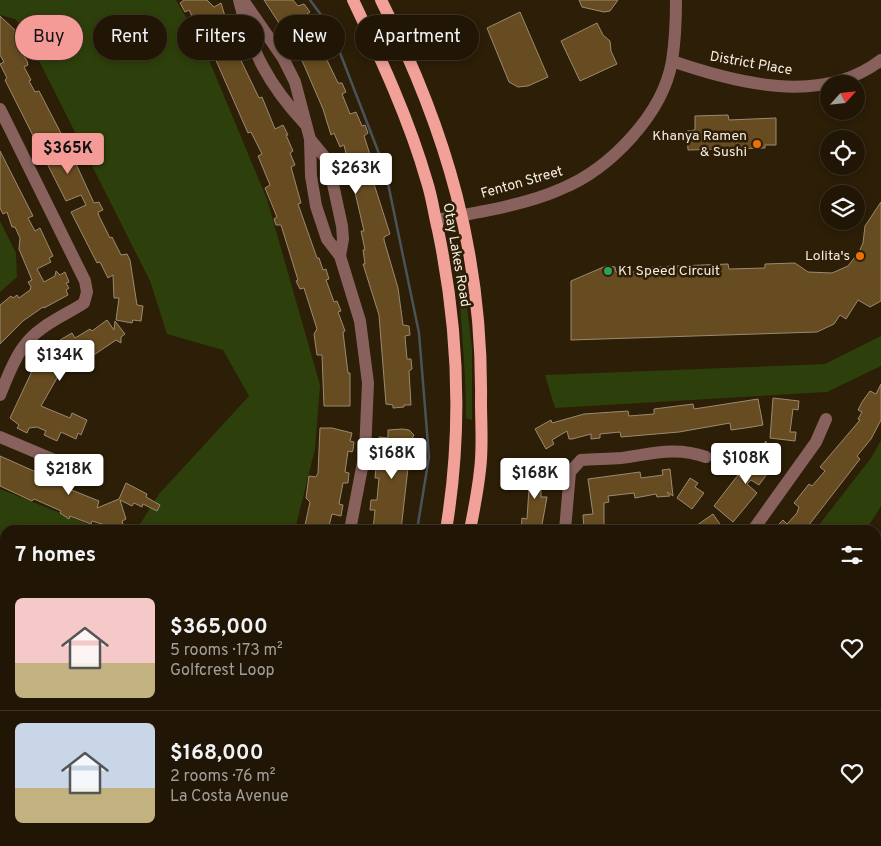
<!DOCTYPE html>
<html lang="en">
<head>
<meta charset="utf-8">
<style>
	:root { --surface:#211605; --page:#291f0f; --text:#f1f3f6; --muted:#a29f9a; --line:#3e3527; --accent:#f59b97 }
	body { margin:0; font-family:Overpass,sans-serif; background:var(--page); color:var(--text); height:100vh; display:flex; flex-direction:column; font-size:19px; white-space:nowrap }
	* { box-sizing:border-box; margin:0 }
	p { font-size:16px; color:var(--muted) }
	.icon { flex:none; width:28px; height:28px; fill:none; stroke:currentColor; stroke-width:2; stroke-linecap:round; stroke-linejoin:round }
	.map { position:relative; flex:1; overflow:hidden }
	.drawer { position:absolute; left:0px; top:525px; width:881px; height:321px; display:flex; flex-direction:column; background:var(--surface); border-radius:15px 15px 0 0; box-shadow:0 2px 8px #0003,0 0 0 1px var(--line) }
	.drawer>* { flex:none }
	.banner { position:absolute; left:15px; top:15px; width:500px; height:45px; display:flex; gap:10px }
	.needle { width:32px; rotate:63deg }
	.tools { position:absolute; left:820px; top:75px; display:grid; gap:10px }
	.tools a { display:grid; place-items:center; width:45px; height:45px; border-radius:50%; background:var(--surface); box-shadow:0 2px 8px #0003,0 0 0 1px var(--line); font-size:25px }
	.price { position:absolute; translate:-50% -42px; padding:0 11px; border-radius:5px; background:#fff; color:#222; font-size:16px; line-height:32px; filter:drop-shadow(0 1px 2px #0008) }
	.price::after { content:''; position:absolute; left:50%; top:30px; width:15px; height:11px; margin-left:-8px; background:inherit; clip-path:polygon(0 0,100% 0,50% 100%) }
	.price.current { background:var(--accent); color:#111 }
	ul { padding:0; list-style:none }
	li { display:flex; align-items:center; gap:15px; height:125px; padding:0 15px }
	li+li { border-top:1px solid var(--line) }
	li span { display:grid; place-items:center; flex:none; width:140px; height:100px; border-radius:8px; color:#555 }
	li>.icon { margin-inline-start:auto }
	span .icon { width:60px; height:60px; fill:#fffc; stroke-width:1 }
	li b { font-size:21px }
	h2 { display:flex; justify-content:space-between; align-items:center; height:60px; padding:0 15px; font-size:21px }
	.tag { padding:0 18px; border-radius:22px; background:var(--surface); box-shadow:0 2px 8px #0003,0 0 0 1px var(--line); font-size:18px; line-height:45px }
	.tag.current { background:var(--accent); color:#111 }
	.map>svg:first-child { display:block }
	.green { fill:#2d3f0a }
	.lines { fill:none; stroke-linecap:round; stroke-linejoin:round }
	.stream { stroke:#4a535a; stroke-width:2.5 }
	.building { fill:#664c20; stroke:#9b8a71 }
	.minor { stroke:#88615d; stroke-width:12 }
	.major { stroke:#f2a198; stroke-width:12 }
	.food-dot { fill:#e8710a; stroke:#2c1e07; stroke-width:2 }
	.leisure-dot { fill:#2e9e5b; stroke:#2c1e07; stroke-width:2 }
	.labels { text-anchor:middle; dominant-baseline:central; stroke-width:5; stroke-linejoin:round; paint-order:stroke }
	.street-label { font-size:14px; fill:#f6ecdf; stroke:#2c1e07 }
	.poi-label { font-size:14px; fill:#f6ecdf; stroke:#2c1e07; text-anchor:end }
</style>
</head>
<body>
<div class="map">
<svg width="881" height="846" viewBox="0 0 881 846">
	<rect width="100%" height="100%" fill="#2c1e07"/>
	<path class="green" d="M 0,0 L 176,0 L 204,48 L 267,199 L 320,385 L 315,449 L 295,530 L 109,530 L 140,524 L 159,494 L 249,396 L 223,350 L 167,334 L 150,281 L 22,27 L 15,19 L 0,15 Z
		M 0,221 L 16,253 L 17,277 L 0,292 Z
		M 457,243 L 459,243 L 472,348 L 472,420 L 466,418 C 466,359 458,301 457,243 Z
		M 881,336 L 881,366 L 827,392 L 555,408 L 545,375 L 825,364 Z
		M 881,440 L 881,506 L 866,530 L 815,530 L 871,458 Z
		M 0,489 L 103,530 L 5,530 L 5,657 L 0,655 Z
		M 881,808 L 881,846 L 806,846 L 815,841 L 876,841 L 876,811 Z"/>
	<g class="lines">
		<path class="stream" d="M 310,0 L 330,27 L 385,169 L 419,333 L 429,457 L 417,530
			M 337,846 L 338,841"/>
	</g>
	<path class="building" d="M 184,0 L 207,0 L 214,7 L 221,3 L 234,46 L 259,98 L 262,97 L 275,129 L 283,125 L 288,135 L 286,135 L 293,151 L 290,153 L 295,165 L 291,167 L 301,203 L 298,204 L 317,258 L 319,258 L 323,270 L 326,269 L 329,279 L 326,280 L 334,302 L 337,301 L 341,311 L 338,312 L 345,331 L 343,332 L 348,373 L 350,373 L 350,406 L 324,406 L 322,355 L 317,355 L 314,334 L 317,329 L 304,288 L 300,289 L 296,281 L 298,280 L 281,225 L 276,225 L 274,219 L 277,217 L 265,188 L 270,185 L 258,156 L 262,154 L 251,132 L 248,133 L 207,40 L 201,42 L 197,33 L 200,32 L 189,10 L 185,12 L 180,3 Z
		M 264,0 L 293,0 L 298,6 L 304,4 L 310,12 L 307,14 L 324,48 L 330,47 L 334,55 L 327,60 L 338,83 L 342,83 L 346,92 L 342,94 L 350,114 L 356,112 L 362,126 L 365,125 L 368,133 L 364,136 L 375,170 L 373,171 L 376,184 L 374,184 L 390,234 L 384,237 L 384,240 L 398,288 L 403,325 L 409,326 L 410,335 L 405,336 L 407,359 L 411,359 L 412,369 L 409,371 L 411,405 L 404,405 L 404,407 L 393,408 L 393,405 L 386,404 L 379,315 L 363,264 L 365,264 L 363,250 L 365,250 L 361,231 L 364,231 L 344,145 L 340,147 L 334,133 L 331,135 L 323,109 L 294,42 L 292,43 Z
		M 579,0 L 618,0 L 610,11 L 604,12 L 582,7 Z
		M 520,12 L 548,77 L 528,86 L 518,87 L 509,82 L 487,28 Z
		M 0,16 L 18,33 L 15,37 L 18,40 L 15,43 L 27,61 L 28,65 L 24,67 L 31,80 L 29,81 L 35,92 L 39,91 L 66,143 L 70,140 L 74,149 L 66,153 L 72,166 L 76,164 L 94,203 L 99,202 L 103,210 L 98,212 L 99,216 L 110,238 L 112,237 L 121,255 L 127,254 L 130,260 L 137,305 L 143,306 L 141,321 L 133,320 L 132,323 L 116,320 L 119,298 L 114,298 L 113,275 L 108,278 L 100,262 L 97,263 L 71,212 L 86,205 L 81,195 L 66,201 L 5,80 L 7,78 L 0,64 L 4,62 L 0,55 Z
		M 597,23 L 603,35 L 610,41 L 611,51 L 617,64 L 580,81 L 561,41 Z
		M 728,115 L 729,120 L 776,118 L 776,145 L 765,145 L 765,148 L 688,150 L 687,131 L 695,130 L 695,116 Z
		M 0,151 L 33,216 L 28,218 L 35,231 L 40,228 L 53,256 L 49,258 L 51,262 L 37,269 L 44,282 L 55,276 L 56,271 L 60,275 L 65,272 L 69,282 L 66,283 L 69,288 L 66,290 L 68,295 L 44,308 L 43,307 L 23,321 L 0,344 L 0,305 L 11,296 L 13,298 L 17,295 L 19,298 L 30,290 L 31,287 L 28,282 L 32,280 L 19,249 L 20,238 L 15,227 L 12,227 L 7,212 L 3,214 L 0,208 Z
		M 881,202 L 881,301 L 870,307 L 858,300 L 846,319 L 840,315 L 834,324 L 817,332 L 571,340 L 571,281 L 606,266 L 615,267 L 616,272 L 652,272 L 652,267 L 728,264 L 729,269 L 765,268 L 765,264 L 795,263 L 808,272 L 832,273 L 848,266 L 859,252 L 863,243 L 865,226 Z
		M 107,320 L 114,330 L 115,321 L 125,334 L 121,337 L 121,343 L 116,340 L 76,367 L 69,357 L 41,406 L 70,418 L 72,413 L 87,420 L 81,435 L 78,433 L 76,439 L 61,432 L 57,441 L 44,435 L 46,431 L 37,427 L 29,428 L 27,433 L 17,428 L 19,425 L 10,418 L 40,354 L 51,357 L 62,344 L 60,340 L 72,333 L 75,338 L 90,329 L 92,331 Z
		M 881,384 L 881,420 L 871,439 L 857,456 L 860,459 L 805,530 L 782,530 L 778,525 L 783,520 L 787,524 L 797,513 L 799,507 L 794,503 L 809,484 L 812,486 L 825,471 L 820,467 L 860,420 L 858,419 L 862,412 L 858,410 L 862,402 L 870,391 L 876,394 Z
		M 773,398 L 799,401 L 798,410 L 793,409 L 790,432 L 796,432 L 795,441 L 770,438 Z
		M 758,399 L 763,425 L 752,427 L 731,430 L 730,423 L 679,432 L 621,437 L 620,432 L 600,434 L 600,438 L 591,439 L 591,434 L 572,439 L 569,439 L 567,431 L 552,440 L 554,444 L 546,449 L 535,429 L 551,420 L 552,423 L 584,414 L 628,411 L 629,416 L 654,414 L 654,409 L 693,404 L 694,409 Z
		M 320,428 L 332,428 L 352,433 L 350,441 L 354,442 L 353,450 L 352,452 L 348,451 L 345,472 L 349,473 L 348,483 L 343,483 L 339,504 L 343,505 L 341,516 L 332,514 L 328,530 L 304,530 L 310,502 L 306,498 L 309,476 L 316,477 L 318,473 Z
		M 402,429 L 409,430 L 414,435 L 411,441 L 401,530 L 373,530 L 375,510 L 370,510 L 371,500 L 377,500 L 379,478 L 375,478 L 376,467 L 382,468 L 383,448 L 379,447 L 379,437 L 388,438 L 388,430 Z
		M 766,441 L 767,450 L 772,450 L 780,456 L 759,485 L 751,480 L 747,484 L 757,493 L 733,522 L 714,506 L 738,475 L 741,478 L 758,458 L 755,454 Z
		M 0,456 L 45,476 L 60,484 L 59,485 L 99,501 L 97,508 L 119,499 L 126,483 L 147,494 L 146,497 L 160,505 L 157,511 L 143,504 L 142,507 L 134,503 L 132,506 L 120,500 L 126,519 L 122,521 L 123,524 L 112,528 L 111,526 L 106,530 L 105,525 L 92,521 L 91,524 L 70,516 L 69,519 L 60,513 L 61,511 L 34,499 L 32,501 L 0,486 Z
		M 670,469 L 673,496 L 667,492 L 670,496 L 657,497 L 656,494 L 635,498 L 634,493 L 608,496 L 609,502 L 604,503 L 604,530 L 584,530 L 583,515 L 593,514 L 588,479 L 640,472 L 641,478 L 663,475 L 662,470 Z
		M 523,471 L 548,471 L 548,482 L 541,481 L 541,497 L 547,497 L 541,530 L 521,530 L 522,518 L 527,519 L 529,488 L 523,488 Z
		M 690,478 L 698,483 L 695,487 L 704,493 L 692,509 L 677,498 Z
		M 713,514 L 724,530 L 690,530 Z"/>
	<g class="lines">
		<path class="minor" d="M 239,0 C 251,52 269,85 305,124
			M 243,0 L 283,58 L 295,82 L 310,139 L 311,176 L 316,206 L 327,239 L 340,256 L 360,321 L 368,383 L 365,452 L 350,530
			M 672,61 C 736,83 822,106 881,60
			M 0,109 L 85,281 L 87,292 L 84,303 C 64,316 38,326 24,346 C 13,360 7,379 0,395
			M 310,139 L 328,161 L 342,226 L 343,239 L 340,256
			M 436,220 C 474,213 526,205 561,189 C 610,169 663,114 672,61 C 675,42 676,19 676,0
			M 0,437 L 64,464 L 91,469
			M 565,530 L 570,472 L 581,460 C 594,459 608,459 621,458 C 651,454 675,446 706,457
			M 753,530 L 816,442 L 826,419
			M 876,603 L 881,595
			M 876,633 L 881,637
			M 0,714 L 5,715
			M 876,752 L 881,750
			M 492,841 L 497,846
			M 672,846 L 684,841"/>
		<path class="major" d="M 353,0 C 381,59 409,119 427,182 C 432,197 434,214 438,230 C 459,331 463,428 446,530
			M 381,0 C 447,131 483,255 481,402 C 481,425 483,448 480,470 C 478,490 474,510 470,530
			M 0,829 L 5,830
			M 56,841 L 77,846
			M 356,846 L 357,841
			M 384,846 L 385,841"/>
	</g>
	<g class="food-dot">
		<circle cx="757" cy="144" r="5"/>
		<circle cx="860" cy="256" r="5"/>
	</g>
	<circle class="leisure-dot" cx="608" cy="271" r="5"/>
	<g class="labels">
		<g class="street-label">
			<text transform="translate(751 64) rotate(10)">District Place</text>
			<text transform="translate(522 183) rotate(-16)">Fenton Street</text>
			<text transform="translate(456 255) rotate(80)">Otay Lakes Road</text>
		</g>
		<g class="poi-label">
			<text x="747" y="136">Khanya Ramen<tspan x="747" dy="16">&amp; Sushi</tspan></text>
			<text x="850" y="256">Lolita's</text>
			<text x="618" y="271" text-anchor="start">K1 Speed Circuit</text>
		</g>
	</g>
</svg>
<div class="tools">
<a><svg class="needle" viewBox="-14 -14 28 28"><path d="M0-13l5 13h-10z" fill="#e53935"/><path d="M0 13l5-13h-10z" fill="#a29f9a"/></svg></a>
<a><svg class="icon" aria-label="locate" viewBox="0 0 24 24"><circle cx="12" cy="12" r="6"/><path d="M12 2v4M12 18v4M2 12h4M18 12h4"/></svg></a>
<a><svg class="icon" aria-label="layers" viewBox="0 0 24 24"><path d="M12 4l9 5-9 5-9-5zM3 14l9 5 9-5"/></svg></a>
</div>
<b class="price current" style="left:68px;top:175px">$365K</b>
<b class="price" style="left:356px;top:195px">$263K</b>
<b class="price" style="left:60px;top:382px">$134K</b>
<b class="price" style="left:392px;top:480px">$168K</b>
<b class="price" style="left:746px;top:485px">$108K</b>
<b class="price" style="left:69px;top:496px">$218K</b>
<b class="price" style="left:535px;top:500px">$168K</b>
<div class="banner">
<a class="tag current">Buy</a>
<a class="tag">Rent</a>
<a class="tag">Filters</a>
<a class="tag">New</a>
<a class="tag">Apartment</a>
</div>
<section class="drawer">
<h2>7 homes<svg class="icon" aria-label="filters" viewBox="0 0 24 24"><path d="M4 7h16M4 17h16"/><circle cx="9" cy="7" r="2"/><circle cx="15" cy="17" r="2"/></svg></h2>
<ul>
<li><span style="background:linear-gradient(#f6c9c9 65%,#c2b280 0)"><svg class="icon" aria-label="home" viewBox="0 0 24 24"><path d="M3 11l9-7 9 7M6 9v11h12V9"/></svg></span><div><b>$365,000</b><p>5 rooms · 173 m²</p><p>Golfcrest Loop</p></div><svg class="icon" aria-label="heart" viewBox="0 0 24 24"><path d="M12 20l-8-8c-3-5 5-10 8-4 3-6 11-1 8 4z"/></svg></li>
<li><span style="background:linear-gradient(#c9d6e8 65%,#c2b280 0)"><svg class="icon" aria-label="home" viewBox="0 0 24 24"><path d="M3 11l9-7 9 7M6 9v11h12V9"/></svg></span><div><b>$168,000</b><p>2 rooms · 76 m²</p><p>La Costa Avenue</p></div><svg class="icon" aria-label="heart" viewBox="0 0 24 24"><path d="M12 20l-8-8c-3-5 5-10 8-4 3-6 11-1 8 4z"/></svg></li>
</ul>
</section>
</div>
</body>
</html>
